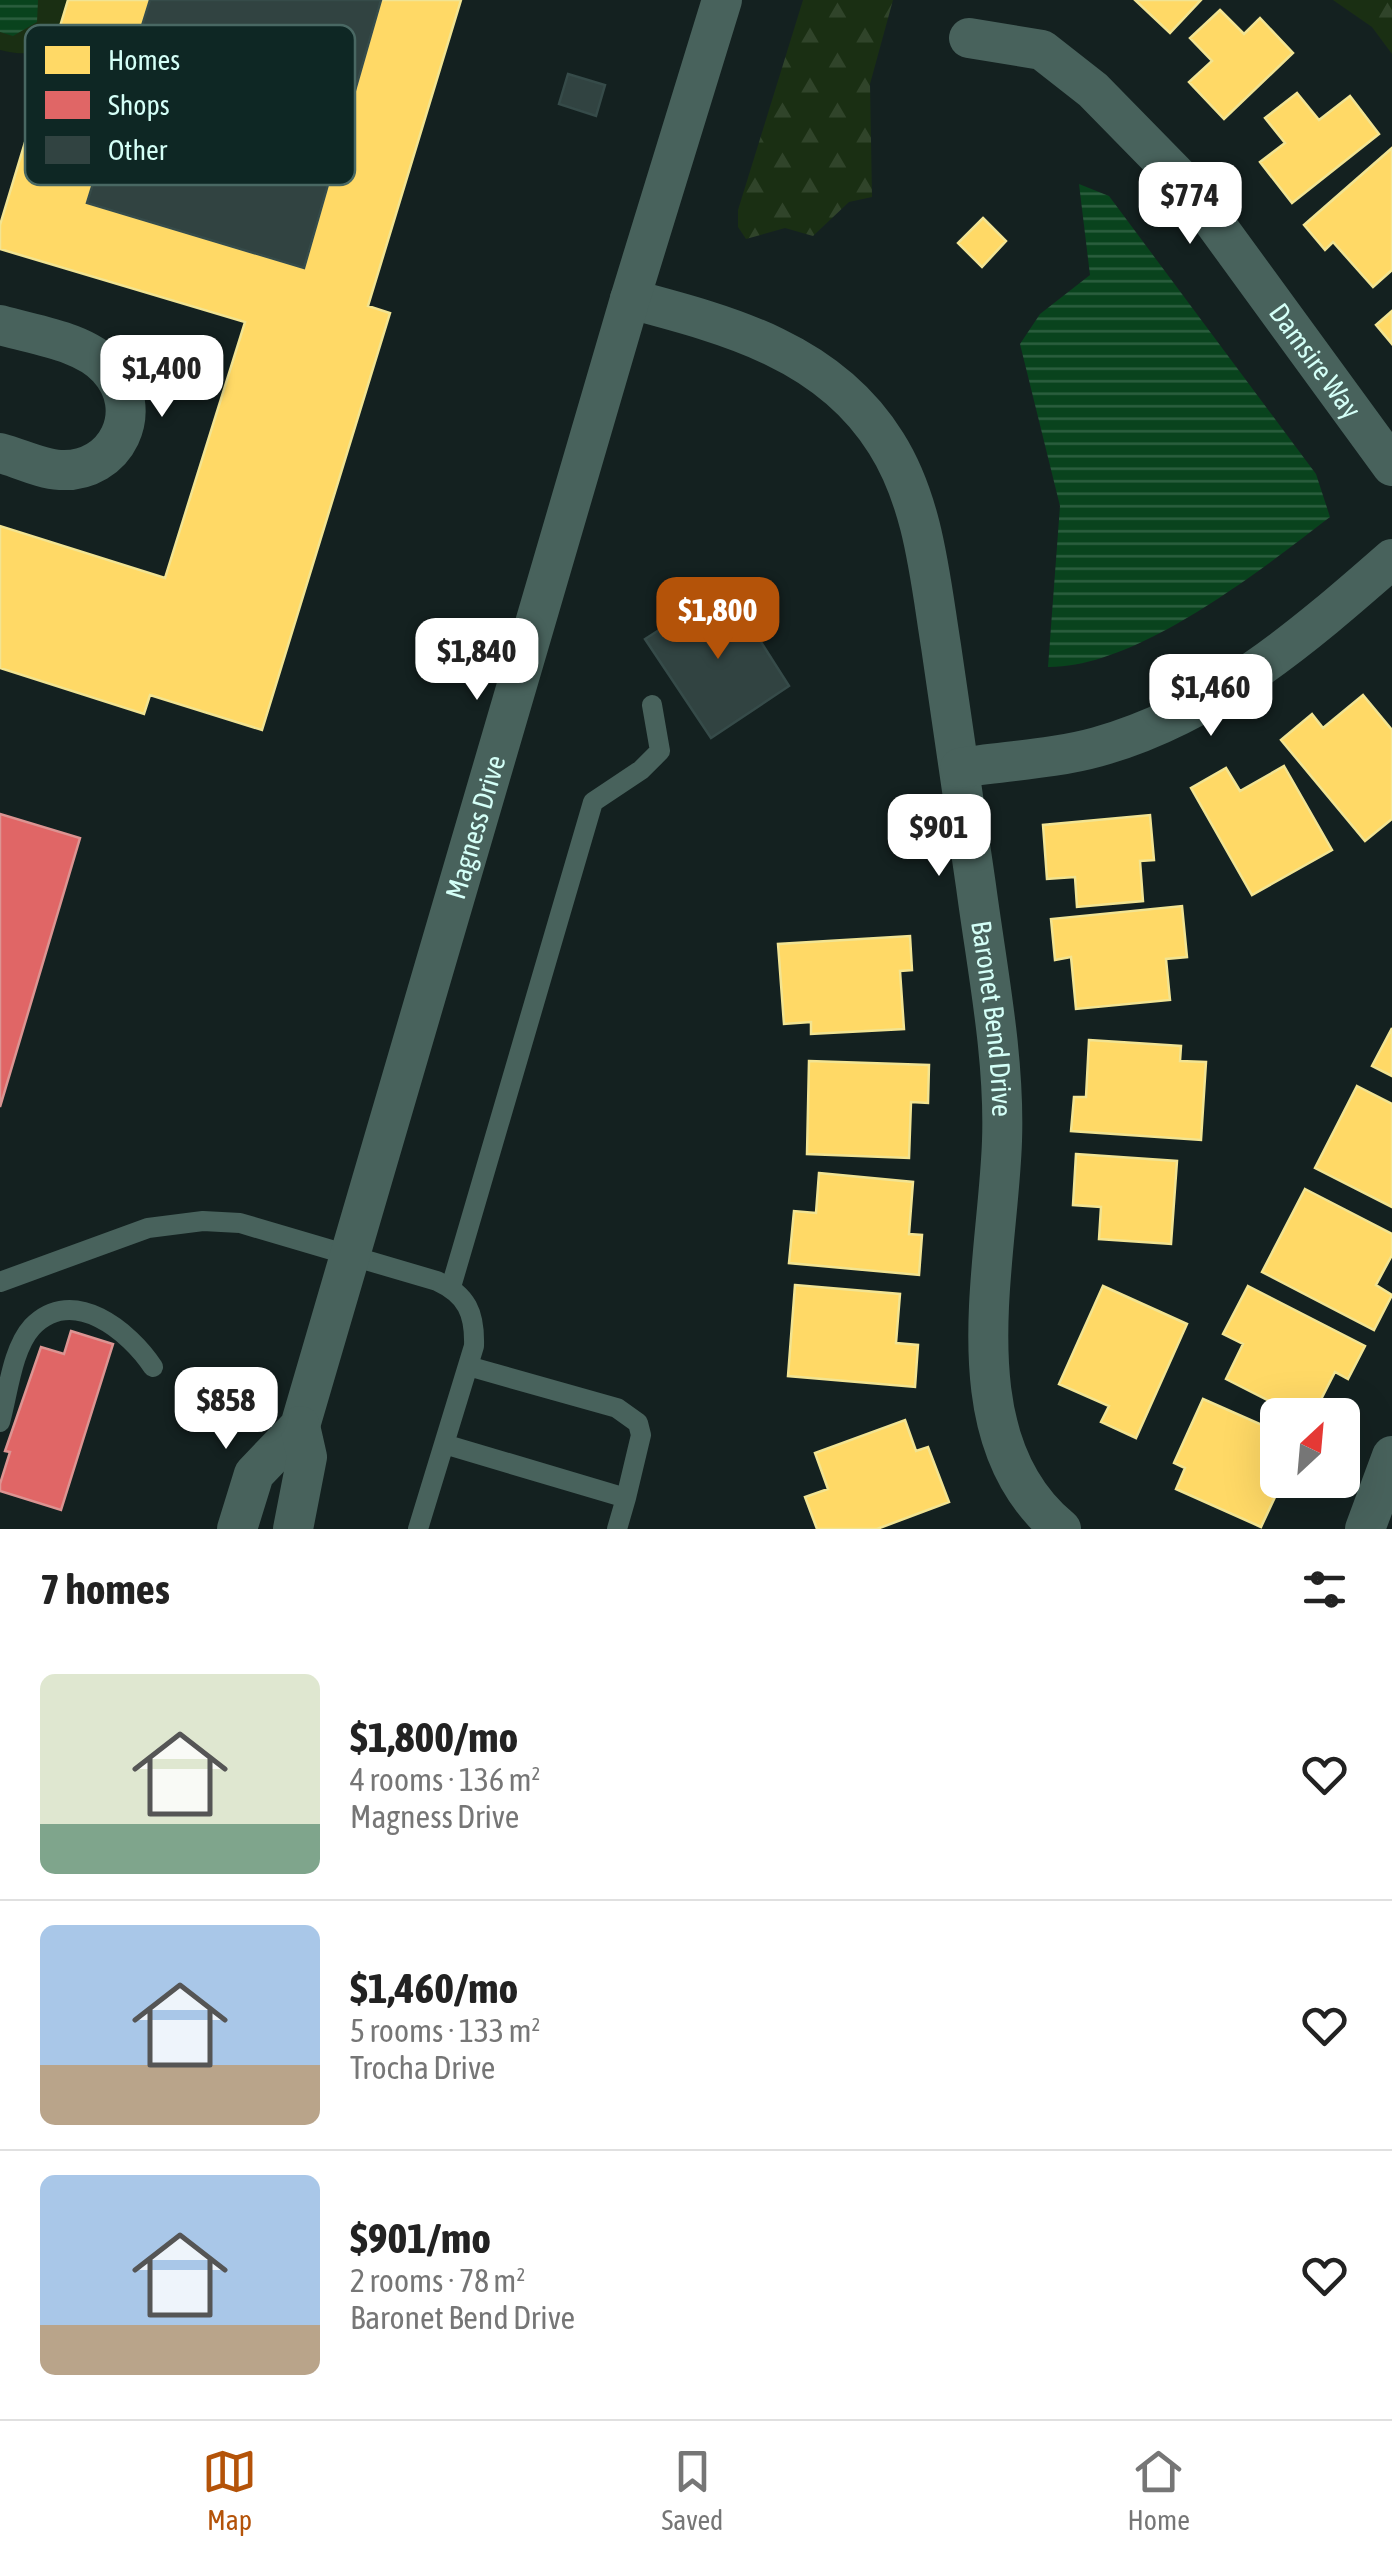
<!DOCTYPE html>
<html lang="en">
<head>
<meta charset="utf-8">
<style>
	:root { --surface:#fff; --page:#f2f2f2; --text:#222; --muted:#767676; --line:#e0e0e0; --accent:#b45309 }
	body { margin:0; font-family:"Asap Condensed",sans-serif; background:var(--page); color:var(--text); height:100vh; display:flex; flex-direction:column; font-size:38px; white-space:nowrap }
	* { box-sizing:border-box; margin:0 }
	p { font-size:32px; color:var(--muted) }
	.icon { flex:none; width:55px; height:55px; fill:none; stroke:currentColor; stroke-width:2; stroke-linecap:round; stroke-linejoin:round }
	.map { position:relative; height:1529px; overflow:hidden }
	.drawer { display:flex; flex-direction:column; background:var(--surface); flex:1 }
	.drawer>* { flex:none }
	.needle { width:65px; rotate:26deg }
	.fabs { position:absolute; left:1260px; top:1398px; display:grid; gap:20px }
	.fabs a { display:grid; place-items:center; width:100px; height:100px; border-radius:15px; background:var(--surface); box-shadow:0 10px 40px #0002; font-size:50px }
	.price { position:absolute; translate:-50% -85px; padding:0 22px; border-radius:20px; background:#fff; color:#222; font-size:32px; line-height:65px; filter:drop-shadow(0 2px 5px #0008) }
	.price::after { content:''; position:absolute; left:50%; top:60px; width:30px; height:22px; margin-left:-15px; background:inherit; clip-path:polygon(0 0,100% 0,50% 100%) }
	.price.on { background:var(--accent); color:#fff }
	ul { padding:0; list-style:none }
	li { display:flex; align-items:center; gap:30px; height:250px; padding:0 40px }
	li+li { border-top:2px solid var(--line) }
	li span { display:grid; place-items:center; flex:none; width:280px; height:200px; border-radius:15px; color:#555 }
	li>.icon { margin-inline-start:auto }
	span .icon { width:120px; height:120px; fill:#fffc; stroke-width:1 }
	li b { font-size:42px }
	h2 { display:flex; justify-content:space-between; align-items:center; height:120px; padding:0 40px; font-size:42px }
	.dock { display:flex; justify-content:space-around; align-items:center; height:140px; border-top:2px solid var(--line); background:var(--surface); font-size:28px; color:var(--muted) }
	.dock a { display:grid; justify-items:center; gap:5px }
	.dock .on { color:var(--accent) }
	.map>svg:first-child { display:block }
	.grass { fill:#1a2f13 }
	.forest { fill:url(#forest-firs) }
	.water { fill:url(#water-rules) }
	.homes { fill:#ffd966; stroke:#f2e492; stroke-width:2.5 }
	.shops { fill:#e06666; stroke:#dc9492; stroke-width:2.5 }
	.building { fill:#314341; stroke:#364b49; stroke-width:2.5 }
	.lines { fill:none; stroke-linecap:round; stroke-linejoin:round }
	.lane { stroke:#48625c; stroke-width:20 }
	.street { stroke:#48625c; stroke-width:40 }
	.labels { text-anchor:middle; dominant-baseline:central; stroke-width:10; stroke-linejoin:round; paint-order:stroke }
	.street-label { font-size:28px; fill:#d4fff7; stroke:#0e2724 }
	.key { fill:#0e2724; stroke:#496863; stroke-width:2.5 }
	.key-label { font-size:28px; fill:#d4fff7 }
</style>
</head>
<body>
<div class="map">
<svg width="1392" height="1529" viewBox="0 0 1392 1529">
	<defs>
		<pattern id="forest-firs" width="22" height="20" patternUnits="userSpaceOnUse" patternTransform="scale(2.5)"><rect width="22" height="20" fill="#1a2f13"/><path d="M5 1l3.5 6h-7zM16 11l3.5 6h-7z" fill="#30442a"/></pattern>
		<pattern id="water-rules" width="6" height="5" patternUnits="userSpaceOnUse" patternTransform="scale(2.5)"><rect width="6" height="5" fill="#09431d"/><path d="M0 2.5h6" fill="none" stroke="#2c5f3f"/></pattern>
	</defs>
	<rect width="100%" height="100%" fill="#142120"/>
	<path class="grass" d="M 0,0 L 68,0 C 55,41 48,62 0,50 Z"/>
	<path class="forest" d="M 803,0 L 893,0 L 870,84 L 872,197 L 849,202 L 813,236 L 785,228 L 746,239 L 738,227 L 738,210 Z
		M 1333,0 L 1392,0 L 1392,54 L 1372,27 Z"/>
	<path class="water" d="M 0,0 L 38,0 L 37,22 L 13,36 L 0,32 Z
		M 1079,184 L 1109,196 L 1316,474 L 1330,517 C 1261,570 1137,668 1048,667 L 1060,506 L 1020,344 L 1040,314 L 1090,275 Z"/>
	<path class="homes" d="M 68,0 L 150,0 L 87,203 L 304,268 L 381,0 L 461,0 L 368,306 L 390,313 L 262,730 L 150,695 L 144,714 L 0,668 L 0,526 L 165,578 L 245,322 L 0,249 L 0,225 Z
		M 1135,0 L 1201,0 L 1170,33 Z
		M 1220,10 L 1244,34 L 1260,18 L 1293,53 L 1224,119 L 1189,82 L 1212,61 L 1190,38 Z
		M 1297,93 L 1319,120 L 1350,96 L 1379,134 L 1292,203 L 1260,162 L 1285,143 L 1265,118 Z
		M 1392,148 L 1392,270 L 1373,287 L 1333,242 L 1325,250 L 1304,225 Z
		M 983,218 L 1006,241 L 982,267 L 958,243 Z
		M 1392,311 L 1392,344 L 1376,325 Z
		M 1363,695 L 1392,730 L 1392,819 L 1365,841 L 1281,740 L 1312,714 L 1323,728 Z
		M 1284,766 L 1332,850 L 1252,895 L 1191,788 L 1226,768 L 1240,791 Z
		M 1150,815 L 1154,860 L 1140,861 L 1143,901 L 1077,907 L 1075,877 L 1047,879 L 1043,825 Z
		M 1182,906 L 1187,957 L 1166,959 L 1170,1000 L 1076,1009 L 1071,957 L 1055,960 L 1051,919 Z
		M 910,936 L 912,970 L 900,971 L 904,1029 L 811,1034 L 811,1022 L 784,1024 L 778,944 Z
		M 1392,1028 L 1392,1076 L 1372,1066 Z
		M 1089,1040 L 1181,1046 L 1180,1061 L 1206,1062 L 1201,1140 L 1071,1131 L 1074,1097 L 1086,1097 Z
		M 809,1061 L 929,1065 L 928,1103 L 911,1102 L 909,1158 L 807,1154 Z
		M 1357,1086 L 1392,1104 L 1392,1207 L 1315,1168 Z
		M 1076,1154 L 1177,1161 L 1171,1244 L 1099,1239 L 1101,1207 L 1073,1205 Z
		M 819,1173 L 913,1182 L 909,1234 L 922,1235 L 919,1275 L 789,1263 L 794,1211 L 816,1213 Z
		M 1305,1189 L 1392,1234 L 1392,1255 L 1376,1285 L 1392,1295 L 1374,1330 L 1262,1272 Z
		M 795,1285 L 900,1294 L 896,1343 L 918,1345 L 915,1387 L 788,1376 Z
		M 1103,1286 L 1187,1324 L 1136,1438 L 1101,1422 L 1109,1406 L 1059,1384 Z
		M 1248,1286 L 1365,1346 L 1348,1379 L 1335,1372 L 1313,1415 L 1297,1415 L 1226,1379 L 1243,1344 L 1223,1334 Z
		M 1203,1399 L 1278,1432 L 1278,1480 L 1283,1480 L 1261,1527 L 1176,1489 L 1185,1468 L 1174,1463 Z
		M 905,1420 L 916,1451 L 928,1447 L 949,1502 L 877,1529 L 817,1529 L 805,1497 L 828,1489 L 815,1453 Z"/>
	<path class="shops" d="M 0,814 L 80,838 L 0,1107 Z
		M 71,1331 L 113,1344 L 61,1510 L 0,1491 L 0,1484 L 10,1452 L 5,1451 L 41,1347 L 64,1354 Z"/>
	<path class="building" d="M 150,0 L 381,0 L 304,268 L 87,203 Z
		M 568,74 L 605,85 L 596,116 L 559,104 Z
		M 726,587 L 789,686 L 711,738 L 645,639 Z"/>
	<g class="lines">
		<path class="lane" d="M 0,1282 L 148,1228 L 203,1221 L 240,1223 L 437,1281 C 467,1295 475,1313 474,1346 L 418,1529
			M 451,1287 L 593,802 L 641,770 L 660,751 L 652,705
			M 468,1366 L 617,1408 L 638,1423 L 641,1435 L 626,1498
			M 0,1422 C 8,1394 12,1349 32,1327 C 73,1284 130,1332 153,1367
			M 444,1444 L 626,1498 L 617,1529"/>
		<g class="street">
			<path id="s1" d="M 969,38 L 1042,50 L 1093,90 L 1190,189 L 1392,466"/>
			<path id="s2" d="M 630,299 C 728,325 829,351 886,443 C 924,503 930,578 941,646 C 953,726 965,806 976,886 C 987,969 1005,1057 1002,1141 C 998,1264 950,1438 1061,1529"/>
			<path d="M 0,325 C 34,335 84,341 108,368 C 147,410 117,473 60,470 C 41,469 19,458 0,453"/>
			<path d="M 960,768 C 1004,761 1054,759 1097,747 C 1213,715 1303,637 1392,559"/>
			<path id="s3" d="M 237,1529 L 254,1474 L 300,1426 L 630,299 L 722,0"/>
			<path d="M 293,1529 L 307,1457 L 300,1426"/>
			<path d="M 1365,1529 L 1392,1456"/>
		</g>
	</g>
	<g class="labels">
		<g class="street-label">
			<text stroke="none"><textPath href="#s1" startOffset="490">Damsire Way</textPath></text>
			<text stroke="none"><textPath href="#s3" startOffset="748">Magness Drive</textPath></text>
			<text stroke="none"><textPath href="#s2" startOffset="890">Baronet Bend Drive</textPath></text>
		</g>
	</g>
	<rect x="25" y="25" width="330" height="160" rx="15" class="key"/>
	<rect x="45" y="46" width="45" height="28" fill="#ffd966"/>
	<rect x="45" y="91" width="45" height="28" fill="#e06666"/>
	<rect x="45" y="136" width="45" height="28" fill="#314341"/>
	<g class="key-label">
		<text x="108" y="70">Homes</text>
		<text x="108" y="115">Shops</text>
		<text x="108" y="160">Other</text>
	</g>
</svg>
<div class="fabs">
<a><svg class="needle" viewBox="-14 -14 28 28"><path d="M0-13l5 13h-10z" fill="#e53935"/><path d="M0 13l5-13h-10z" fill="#767676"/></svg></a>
</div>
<b class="price" style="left:1190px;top:247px">$774</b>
<b class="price" style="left:162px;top:420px">$1,400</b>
<b class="price on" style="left:718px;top:662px">$1,800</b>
<b class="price" style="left:477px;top:703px">$1,840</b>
<b class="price" style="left:1211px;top:739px">$1,460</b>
<b class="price" style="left:939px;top:879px">$901</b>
<b class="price" style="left:226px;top:1452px">$858</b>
</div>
<section class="drawer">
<h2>7 homes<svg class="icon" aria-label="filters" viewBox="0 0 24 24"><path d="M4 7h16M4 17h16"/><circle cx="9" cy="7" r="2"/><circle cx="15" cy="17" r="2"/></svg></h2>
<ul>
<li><span style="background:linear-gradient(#dfe7d0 75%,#7fa58c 0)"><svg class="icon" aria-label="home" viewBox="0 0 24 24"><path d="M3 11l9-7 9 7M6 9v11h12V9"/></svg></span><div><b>$1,800/mo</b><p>4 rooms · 136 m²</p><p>Magness Drive</p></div><svg class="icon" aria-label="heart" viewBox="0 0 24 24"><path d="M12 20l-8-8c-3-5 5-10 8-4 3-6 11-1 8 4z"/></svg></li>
<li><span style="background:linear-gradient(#a9c7e8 70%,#b9a48a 0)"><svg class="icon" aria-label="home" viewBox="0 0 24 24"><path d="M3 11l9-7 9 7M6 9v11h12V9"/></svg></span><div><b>$1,460/mo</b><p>5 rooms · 133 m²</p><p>Trocha Drive</p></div><svg class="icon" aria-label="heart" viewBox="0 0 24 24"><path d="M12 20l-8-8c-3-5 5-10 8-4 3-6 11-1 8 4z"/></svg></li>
<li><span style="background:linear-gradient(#a9c7e8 75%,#b9a48a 0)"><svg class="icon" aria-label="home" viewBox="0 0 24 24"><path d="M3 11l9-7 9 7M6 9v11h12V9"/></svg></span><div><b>$901/mo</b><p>2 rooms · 78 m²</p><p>Baronet Bend Drive</p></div><svg class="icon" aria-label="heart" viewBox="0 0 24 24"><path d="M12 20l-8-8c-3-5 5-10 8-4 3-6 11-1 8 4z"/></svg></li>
</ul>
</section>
<nav class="dock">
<a class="on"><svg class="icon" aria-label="map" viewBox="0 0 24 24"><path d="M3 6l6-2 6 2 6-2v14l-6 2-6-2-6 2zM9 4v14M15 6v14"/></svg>Map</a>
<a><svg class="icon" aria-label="saved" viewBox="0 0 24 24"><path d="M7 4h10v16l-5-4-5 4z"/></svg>Saved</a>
<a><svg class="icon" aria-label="home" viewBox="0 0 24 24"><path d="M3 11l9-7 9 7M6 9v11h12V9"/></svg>Home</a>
</nav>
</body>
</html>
